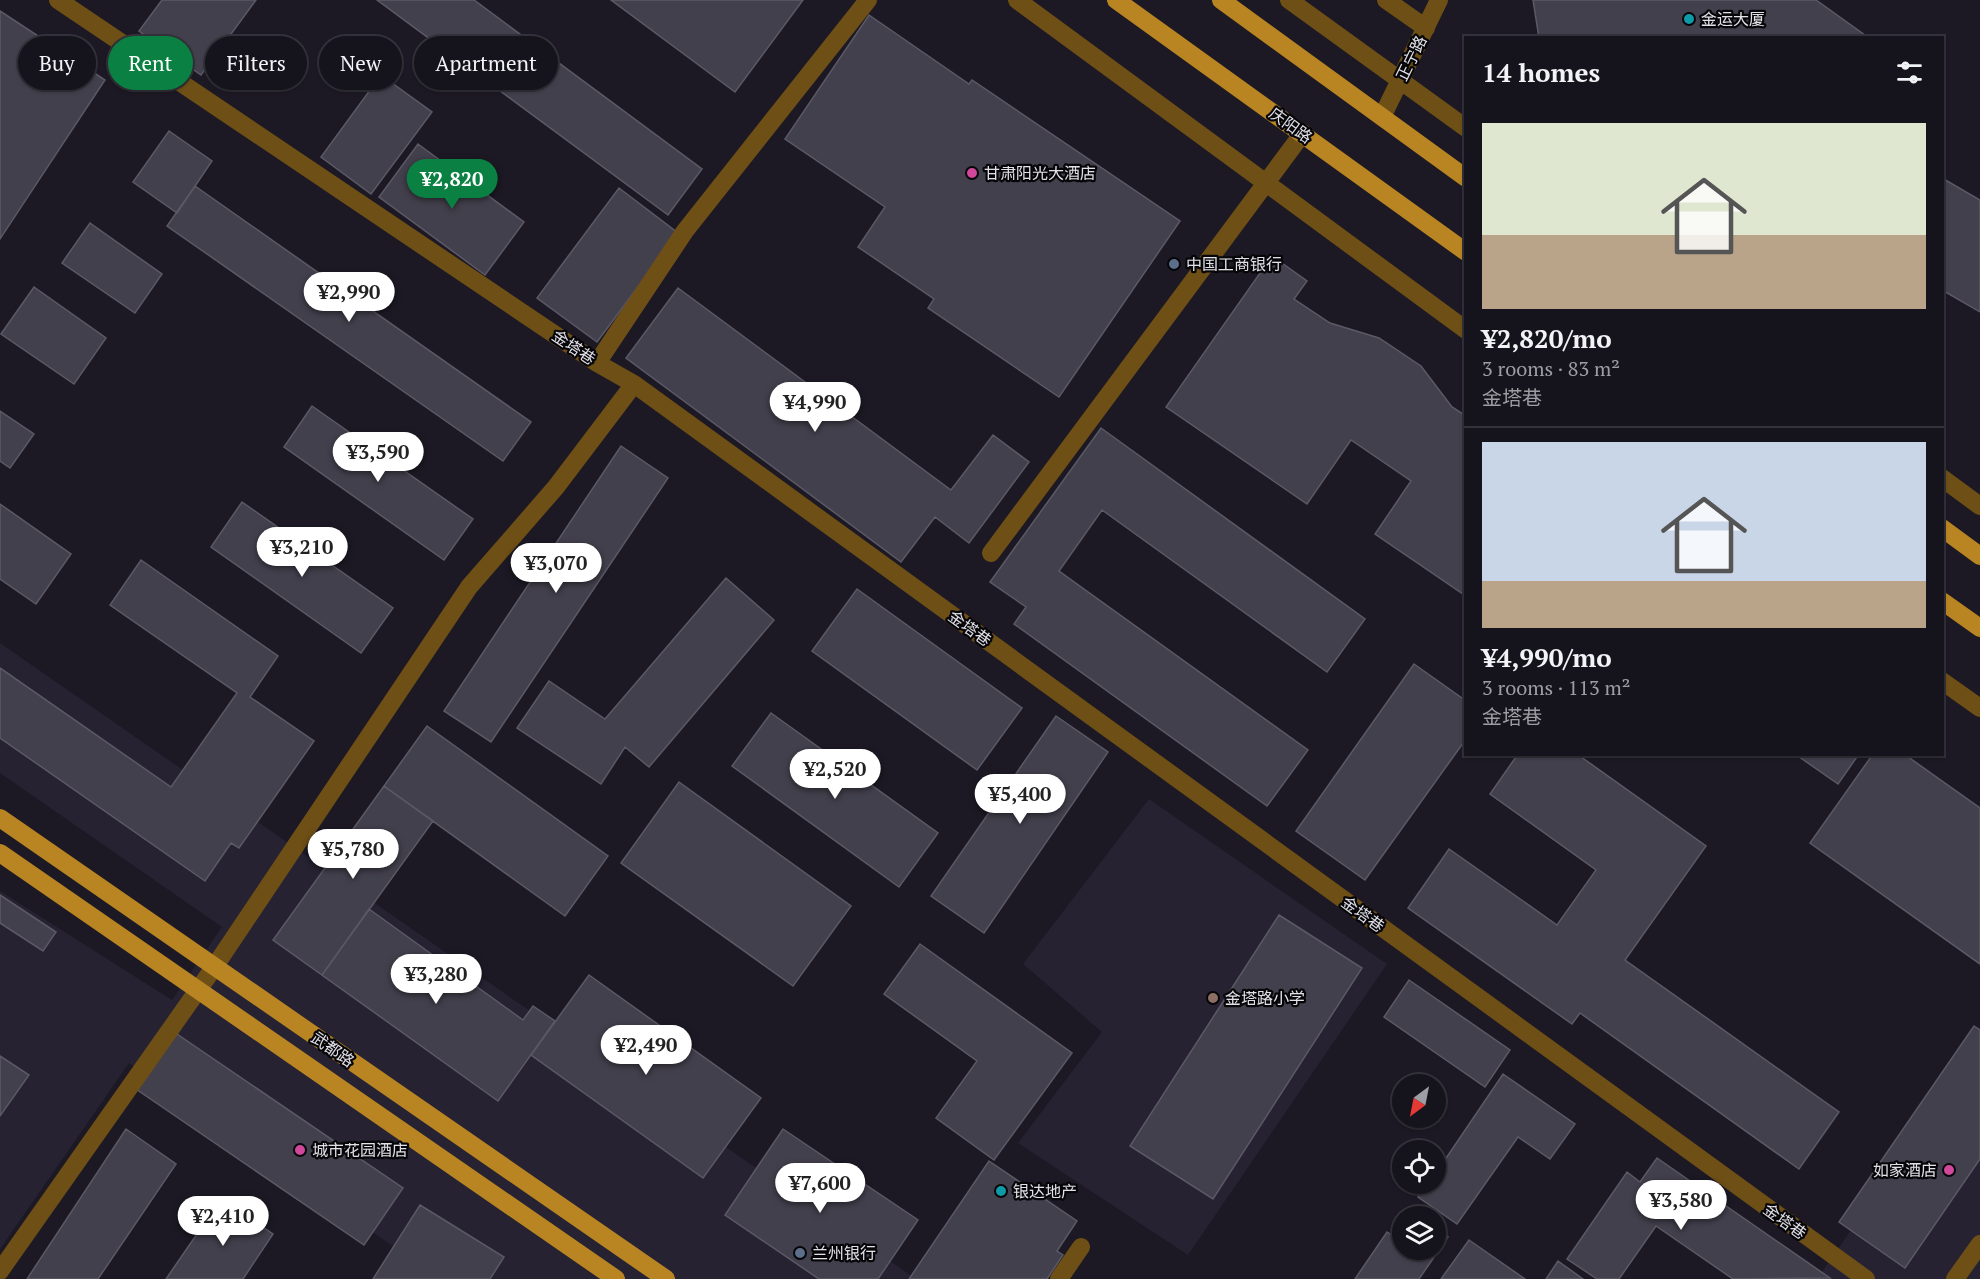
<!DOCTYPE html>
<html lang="en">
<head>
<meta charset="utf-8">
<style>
	:root { --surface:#15131b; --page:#1e1c24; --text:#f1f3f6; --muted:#9d9ea3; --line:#34323a; --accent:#0b8043 }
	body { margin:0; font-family:"PT Serif","Noto Sans SC",serif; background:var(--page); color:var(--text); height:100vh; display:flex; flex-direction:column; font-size:22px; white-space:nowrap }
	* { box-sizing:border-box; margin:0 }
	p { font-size:20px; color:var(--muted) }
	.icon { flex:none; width:33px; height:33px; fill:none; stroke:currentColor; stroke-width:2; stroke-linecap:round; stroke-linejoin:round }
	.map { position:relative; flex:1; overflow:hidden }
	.details { position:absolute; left:1464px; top:36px; width:480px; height:720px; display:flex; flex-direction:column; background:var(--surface); border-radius:0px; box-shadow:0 2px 4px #0004,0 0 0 2px var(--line) }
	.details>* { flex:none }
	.guide { position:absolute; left:18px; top:36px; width:570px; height:54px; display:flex; gap:12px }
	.needle { width:39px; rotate:212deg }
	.controls { position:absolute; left:1392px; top:1074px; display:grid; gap:12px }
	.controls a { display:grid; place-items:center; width:54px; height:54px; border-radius:50%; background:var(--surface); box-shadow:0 2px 4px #0004,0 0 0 2px var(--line); font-size:30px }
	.price { position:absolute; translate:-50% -51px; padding:0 14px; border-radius:21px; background:#fff; color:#222; font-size:20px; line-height:39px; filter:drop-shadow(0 2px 3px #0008) }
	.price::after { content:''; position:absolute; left:50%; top:36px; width:18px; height:14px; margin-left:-9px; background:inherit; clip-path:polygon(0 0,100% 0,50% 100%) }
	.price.current { background:var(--accent); color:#fff }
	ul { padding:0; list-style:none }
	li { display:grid; align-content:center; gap:12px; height:318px; padding:0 18px }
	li+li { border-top:2px solid var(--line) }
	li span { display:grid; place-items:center; height:186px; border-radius:0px; color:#555 }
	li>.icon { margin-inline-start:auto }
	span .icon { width:108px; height:108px; fill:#fffc; stroke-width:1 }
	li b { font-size:26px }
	h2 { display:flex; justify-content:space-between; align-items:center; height:72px; padding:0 18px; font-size:26px }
	.pill { padding:0 21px; border-radius:27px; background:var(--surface); box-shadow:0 2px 4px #0004,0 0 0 2px var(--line); font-size:21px; line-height:54px }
	.pill.current { background:var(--accent); color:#fff }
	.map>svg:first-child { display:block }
	.built { fill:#262232 }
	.building { fill:#43404d; stroke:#5c5966; stroke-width:1.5 }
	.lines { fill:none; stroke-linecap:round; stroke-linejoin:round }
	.minor { stroke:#6e4f16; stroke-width:18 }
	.major { stroke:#b88522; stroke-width:18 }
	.culture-dot { fill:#0f9aa8; stroke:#060609; stroke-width:2 }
	.hotel-dot { fill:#d1479c; stroke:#060609; stroke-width:2 }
	.service-dot { fill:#5c6f8a; stroke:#060609; stroke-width:2 }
	.education-dot { fill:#8d6e63; stroke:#060609; stroke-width:2 }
	.labels { text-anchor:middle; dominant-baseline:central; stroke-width:4.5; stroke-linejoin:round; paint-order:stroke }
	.poi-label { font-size:16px; fill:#e2e0e8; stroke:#060609; text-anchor:start }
	.street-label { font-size:16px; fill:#e2e0e8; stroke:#060609 }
</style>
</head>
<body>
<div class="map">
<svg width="1980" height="1279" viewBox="0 0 1980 1279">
	<rect width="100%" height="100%" fill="#1c1924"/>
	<path class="built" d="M 0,643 L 916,1279 L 440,1279 L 129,1063 L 0,1249 L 0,891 L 172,1000 L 222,927 L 0,773 Z
		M 1149,799 L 1387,964 L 1188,1255 L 1018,1143 L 1102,1032 L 1023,964 Z
		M 1980,1045 L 1980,1279 L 1817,1279 Z"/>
	<path class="building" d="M 162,0 L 256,0 L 201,75 L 139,31 Z
		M 377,0 L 474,0 L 702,169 L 668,215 Z
		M 611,0 L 803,0 L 735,92 Z
		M 1533,0 L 1816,0 L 1869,38 L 1539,38 Z
		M 0,11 L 105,80 L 0,239 Z
		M 869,15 L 969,84 L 972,80 L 1180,221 L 1059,397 L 928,308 L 934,299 L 858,247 L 885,207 L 785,139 Z
		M 381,75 L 432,112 L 371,194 L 321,157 Z
		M 169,131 L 212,161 L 177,213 L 133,182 Z
		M 418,144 L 524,222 L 485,275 L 379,197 Z
		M 1942,178 L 1980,200 L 1980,312 L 1942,290 Z
		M 195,186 L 531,422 L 503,461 L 167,226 Z
		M 619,188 L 678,233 L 597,342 L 537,298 Z
		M 90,223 L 162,274 L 135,313 L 62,263 Z
		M 1272,256 L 1307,281 L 1294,299 L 1330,323 L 1379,338 L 1421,366 L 1452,407 L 1466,416 L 1466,596 L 1375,534 L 1411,481 L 1351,440 L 1307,504 L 1166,407 Z
		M 34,287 L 106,338 L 74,384 L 1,334 Z
		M 678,288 L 951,490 L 993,435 L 1029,462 L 969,543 L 935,517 L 901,562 L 626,358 Z
		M 312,406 L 473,519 L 444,560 L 284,447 Z
		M 0,411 L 34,434 L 10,468 L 0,461 Z
		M 1101,428 L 1365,619 L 1327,672 L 1102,510 L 1059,571 L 1308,750 L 1267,806 L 1014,624 L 1026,607 L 990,582 Z
		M 621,446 L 668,478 L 491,742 L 444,711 Z
		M 242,502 L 393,608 L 361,653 L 211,547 Z
		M 0,504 L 71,554 L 36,604 L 0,579 Z
		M 141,560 L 278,656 L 250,697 L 314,741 L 239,848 L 231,843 L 205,881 L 0,738 L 0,668 L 171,787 L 237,693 L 110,605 Z
		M 726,578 L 774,620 L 649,767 L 625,747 L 601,784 L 517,728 L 549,681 L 605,719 Z
		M 857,589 L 1022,708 L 977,770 L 812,651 Z
		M 1414,664 L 1466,701 L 1466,739 L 1365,880 L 1296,831 Z
		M 771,713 L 938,833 L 899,887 L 732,766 Z
		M 1056,716 L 1108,752 L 984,933 L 931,896 Z
		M 427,726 L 608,856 L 565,916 L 384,786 Z
		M 1518,754 L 1577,754 L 1706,846 L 1625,960 L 1839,1112 L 1799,1169 L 1580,1013 L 1572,1024 L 1408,908 L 1449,849 L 1557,925 L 1596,870 L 1490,794 Z
		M 1795,754 L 1859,754 L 1838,784 Z
		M 1873,754 L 1904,754 L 1980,808 L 1980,964 L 1810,843 Z
		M 679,782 L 851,906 L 793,986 L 621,863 Z
		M 384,786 L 433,821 L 322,975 L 273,940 Z
		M 0,895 L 56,932 L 43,951 L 0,923 Z
		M 369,909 L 523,1020 L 533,1006 L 555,1021 L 498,1101 L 322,975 Z
		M 1279,915 L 1362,968 L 1213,1199 L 1130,1146 Z
		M 920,944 L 1072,1053 L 994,1160 L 936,1118 L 977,1061 L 884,994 Z
		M 589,975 L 761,1098 L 703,1178 L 531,1055 Z
		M 1409,980 L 1510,1050 L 1485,1087 L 1384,1017 Z
		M 1974,1026 L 1980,1030 L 1980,1159 L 1905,1268 L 1839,1222 Z
		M 174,1032 L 403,1188 L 364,1245 L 136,1089 Z
		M 0,1056 L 29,1075 L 0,1116 Z
		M 1503,1074 L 1575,1124 L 1550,1159 L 1518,1137 L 1457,1224 L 1418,1197 L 1428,1184 L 1436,1184 L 1436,1173 Z
		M 126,1129 L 176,1164 L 98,1279 L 27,1279 Z
		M 783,1129 L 918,1220 L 878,1279 L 819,1279 L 725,1215 Z
		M 1657,1158 L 1830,1278 L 1733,1279 L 1656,1226 L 1619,1279 L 1597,1279 L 1567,1259 L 1627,1172 L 1640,1182 Z
		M 989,1161 L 1077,1221 L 1057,1251 L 1063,1255 L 1047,1279 L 909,1279 Z
		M 221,1199 L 273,1234 L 243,1279 L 166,1279 Z
		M 420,1205 L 504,1257 L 490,1279 L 373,1279 Z
		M 1436,1228 L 1448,1237 L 1419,1279 L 1355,1279 L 1387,1232 L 1402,1242 L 1402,1250 L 1436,1250 Z
		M 1469,1240 L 1525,1279 L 1441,1279 Z
		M 1558,1261 L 1583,1279 L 1546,1279 Z"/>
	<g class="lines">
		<path class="minor" d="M 58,0 L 597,363 L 634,384 L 1866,1279
			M 1017,0 L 1466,330
			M 1289,0 L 1466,128
			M 1386,0 L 1426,28
			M 1382,117 L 1439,0
			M 597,363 L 685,231 L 868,0
			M 1942,478 L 1980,506
			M 991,553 L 1303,133
			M 1942,681 L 1980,708
			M 0,1271 L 215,966 L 469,587 L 556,487 L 634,384
			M 1059,1279 L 1081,1247
			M 1955,1279 L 1980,1244"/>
		<path class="major" d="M 1116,0 L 1466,252
			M 1221,0 L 1466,178
			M 1942,528 L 1980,556
			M 1942,601 L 1980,628
			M 0,818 L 666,1279
			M 0,853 L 616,1279"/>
	</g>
	<g class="culture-dot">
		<circle cx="1689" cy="19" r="6"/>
		<circle cx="1001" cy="1191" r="6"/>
	</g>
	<g class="hotel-dot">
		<circle cx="972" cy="173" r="6"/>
		<circle cx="300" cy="1150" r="6"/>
		<circle cx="1949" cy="1170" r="6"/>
	</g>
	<g class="service-dot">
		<circle cx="1174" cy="264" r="6"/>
		<circle cx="800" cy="1253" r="6"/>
	</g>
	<circle class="education-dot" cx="1213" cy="998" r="6"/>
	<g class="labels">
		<g class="poi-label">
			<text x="1701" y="19">金运大厦</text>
			<text x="984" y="173">甘肃阳光大酒店</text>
			<text x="1186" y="264">中国工商银行</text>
			<text x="1225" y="998">金塔路小学</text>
			<text x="312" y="1150">城市花园酒店</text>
			<text x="1937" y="1170" text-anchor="end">如家酒店</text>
			<text x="1013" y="1191">银达地产</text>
			<text x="812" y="1253">兰州银行</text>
		</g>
		<g class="street-label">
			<text transform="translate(1411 58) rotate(-64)">正宁路</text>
			<text transform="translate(1291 125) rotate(36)">庆阳路</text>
			<text transform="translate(574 347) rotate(34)">金塔巷</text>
			<text transform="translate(970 628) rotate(36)">金塔巷</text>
			<text transform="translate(1363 914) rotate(36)">金塔巷</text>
			<text transform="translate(333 1049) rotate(35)">武都路</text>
			<text transform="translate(1785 1221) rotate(36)">金塔巷</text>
		</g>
	</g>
</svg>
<div class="controls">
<a><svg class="needle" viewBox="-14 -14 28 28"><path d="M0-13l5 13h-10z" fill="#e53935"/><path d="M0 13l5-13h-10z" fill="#9d9ea3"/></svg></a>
<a><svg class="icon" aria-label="locate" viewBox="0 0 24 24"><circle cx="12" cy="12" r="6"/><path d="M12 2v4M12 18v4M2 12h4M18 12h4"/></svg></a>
<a><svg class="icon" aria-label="layers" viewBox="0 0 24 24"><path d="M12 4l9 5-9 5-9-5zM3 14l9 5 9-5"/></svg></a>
</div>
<b class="price current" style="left:452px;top:210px">¥2,820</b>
<b class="price" style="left:349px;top:323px">¥2,990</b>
<b class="price" style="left:815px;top:433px">¥4,990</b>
<b class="price" style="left:378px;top:483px">¥3,590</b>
<b class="price" style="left:302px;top:578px">¥3,210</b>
<b class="price" style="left:556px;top:594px">¥3,070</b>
<b class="price" style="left:835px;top:800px">¥2,520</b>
<b class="price" style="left:1020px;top:825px">¥5,400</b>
<b class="price" style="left:353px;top:880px">¥5,780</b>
<b class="price" style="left:436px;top:1005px">¥3,280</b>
<b class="price" style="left:646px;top:1076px">¥2,490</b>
<b class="price" style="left:820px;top:1214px">¥7,600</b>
<b class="price" style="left:1681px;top:1231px">¥3,580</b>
<b class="price" style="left:223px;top:1247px">¥2,410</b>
<div class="guide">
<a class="pill">Buy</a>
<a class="pill current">Rent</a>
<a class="pill">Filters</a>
<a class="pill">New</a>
<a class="pill">Apartment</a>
</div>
<section class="details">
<h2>14 homes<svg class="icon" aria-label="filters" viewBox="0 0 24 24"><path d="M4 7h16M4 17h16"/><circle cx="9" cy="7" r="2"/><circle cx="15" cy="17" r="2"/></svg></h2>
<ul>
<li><span style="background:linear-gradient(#dfe7d0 60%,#b9a48a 0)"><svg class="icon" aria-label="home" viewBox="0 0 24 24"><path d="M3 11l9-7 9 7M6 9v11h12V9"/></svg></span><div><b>¥2,820/mo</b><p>3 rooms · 83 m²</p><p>金塔巷</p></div></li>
<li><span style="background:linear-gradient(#c9d6e8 75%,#b9a48a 0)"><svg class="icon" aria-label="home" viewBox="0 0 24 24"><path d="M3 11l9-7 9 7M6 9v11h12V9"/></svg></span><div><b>¥4,990/mo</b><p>3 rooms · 113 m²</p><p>金塔巷</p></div></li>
</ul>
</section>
</div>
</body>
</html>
